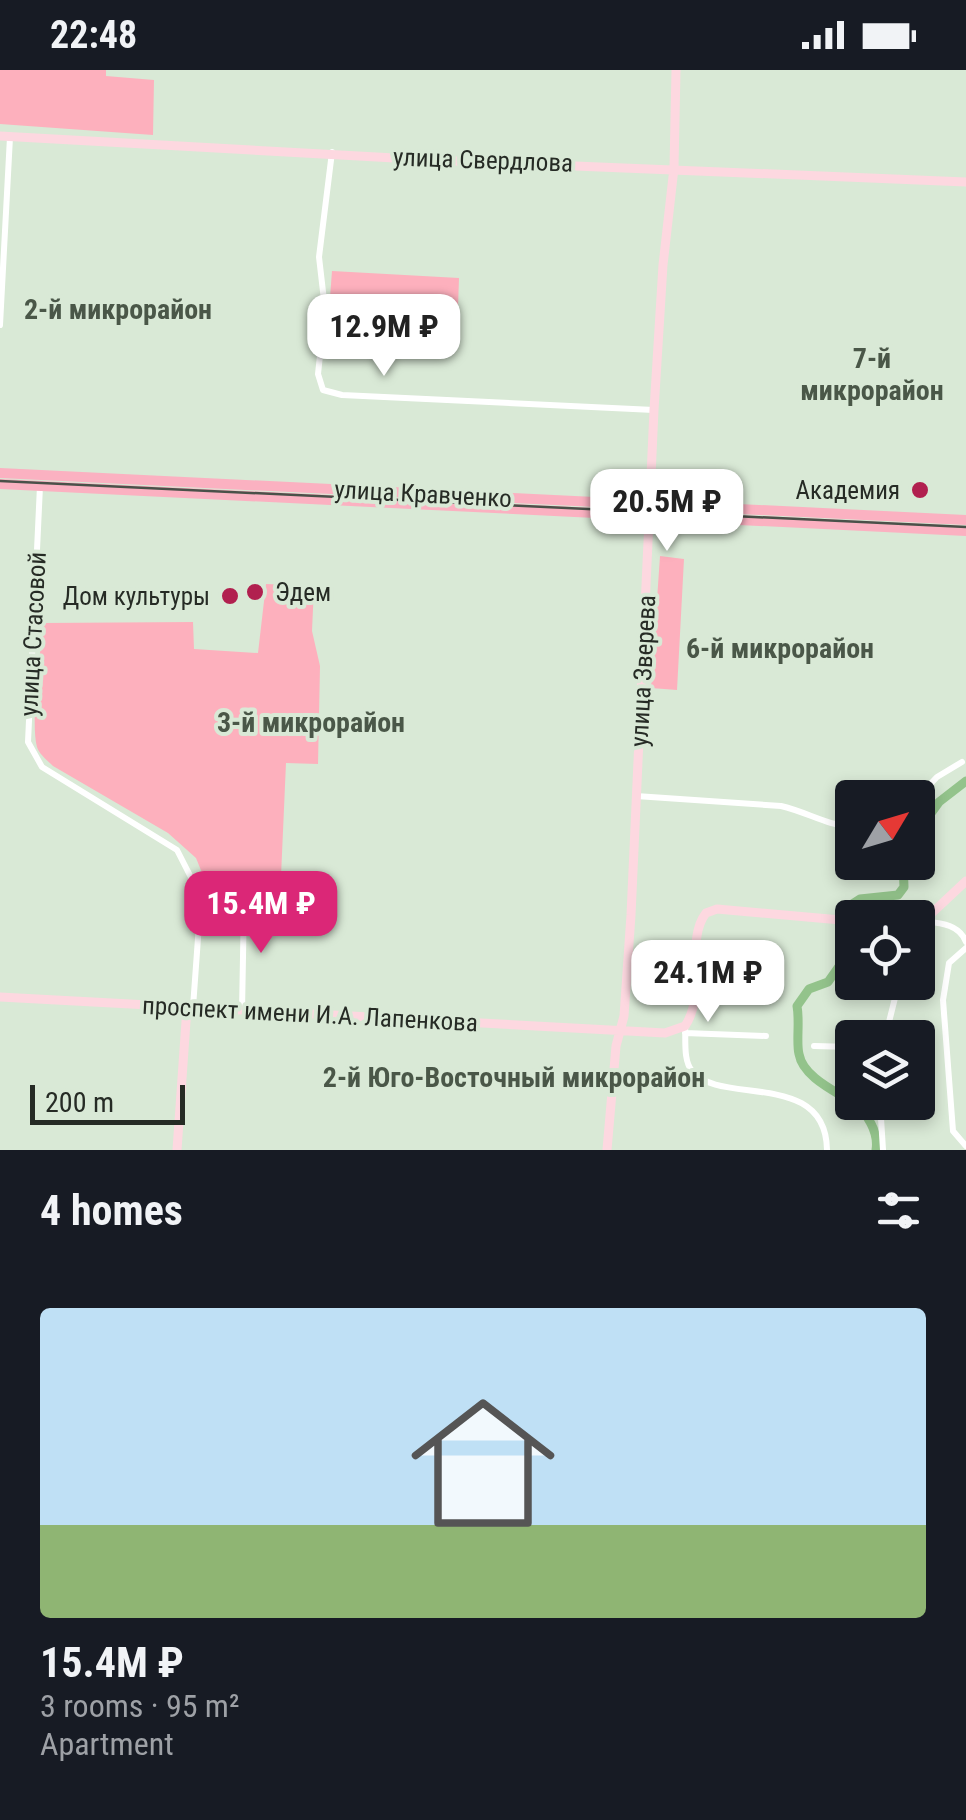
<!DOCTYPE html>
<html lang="en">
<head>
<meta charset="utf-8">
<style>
	:root { --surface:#171b24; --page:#20242c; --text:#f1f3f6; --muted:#9ea1a6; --accent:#db2777 }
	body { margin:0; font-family:"Roboto Condensed",sans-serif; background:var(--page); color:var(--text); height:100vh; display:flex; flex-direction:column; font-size:38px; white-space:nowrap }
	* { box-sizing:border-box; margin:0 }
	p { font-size:32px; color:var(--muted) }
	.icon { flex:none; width:55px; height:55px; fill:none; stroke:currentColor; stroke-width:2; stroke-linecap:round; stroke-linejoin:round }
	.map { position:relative; height:1080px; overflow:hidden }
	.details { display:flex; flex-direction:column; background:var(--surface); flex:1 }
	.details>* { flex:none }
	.needle { width:65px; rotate:52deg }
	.fabs { position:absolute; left:835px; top:710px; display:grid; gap:20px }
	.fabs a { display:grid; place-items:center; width:100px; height:100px; border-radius:10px; background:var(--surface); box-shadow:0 5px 15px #0003; font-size:50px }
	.scale { position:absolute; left:30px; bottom:25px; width:155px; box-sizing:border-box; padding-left:10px; border:5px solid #262b25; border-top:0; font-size:28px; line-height:35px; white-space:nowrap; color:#262b25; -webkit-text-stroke:8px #d9e9d6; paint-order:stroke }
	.price { position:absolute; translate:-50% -85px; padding:0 22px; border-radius:20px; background:#fff; color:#222; font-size:32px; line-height:65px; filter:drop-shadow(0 2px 5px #0008) }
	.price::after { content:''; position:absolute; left:50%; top:60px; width:30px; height:22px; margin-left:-15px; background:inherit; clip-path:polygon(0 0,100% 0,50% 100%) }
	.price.active { background:var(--accent); color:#fff }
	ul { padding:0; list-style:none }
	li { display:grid; align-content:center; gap:20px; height:530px; padding:0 40px }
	li span { display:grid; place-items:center; height:310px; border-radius:10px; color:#555 }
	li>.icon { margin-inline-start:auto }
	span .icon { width:180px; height:180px; fill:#fffc; stroke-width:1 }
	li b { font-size:42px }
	h2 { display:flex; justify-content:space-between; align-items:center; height:120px; padding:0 40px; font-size:42px }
	.status { display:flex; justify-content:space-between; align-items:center; height:70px; padding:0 50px; background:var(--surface); direction:ltr }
	.status svg { height:28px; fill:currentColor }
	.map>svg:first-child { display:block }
	.green { fill:#fdb0bd }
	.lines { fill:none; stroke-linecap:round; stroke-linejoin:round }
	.river { stroke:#93c38b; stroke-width:9 }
	.street { stroke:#fff; stroke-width:6 }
	.secondary { stroke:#fdd8e0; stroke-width:9 }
	.primary { stroke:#fbb1c1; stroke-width:10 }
	.tram { stroke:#4a5149; stroke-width:2.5 }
	.poi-dot { fill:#b1204f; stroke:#d9e9d6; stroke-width:4 }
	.labels { text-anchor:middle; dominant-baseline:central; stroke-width:8; stroke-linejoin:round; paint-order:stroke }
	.street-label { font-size:25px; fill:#262b25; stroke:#d9e9d6 }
	.poi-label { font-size:25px; fill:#262b25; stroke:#d9e9d6; text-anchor:end }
	.neighbourhood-label { font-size:28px; font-weight:bold; fill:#4a5748; stroke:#d9e9d6 }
</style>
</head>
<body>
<div class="status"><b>22:48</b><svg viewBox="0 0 49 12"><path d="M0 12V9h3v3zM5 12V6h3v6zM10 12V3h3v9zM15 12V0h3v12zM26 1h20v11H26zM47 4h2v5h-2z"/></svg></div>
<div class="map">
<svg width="966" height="1080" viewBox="0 0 966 1080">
	<rect width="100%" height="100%" fill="#d9e9d6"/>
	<path class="green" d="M 0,0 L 106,0 L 106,6 L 154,10 L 153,65 L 0,54 Z
		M 332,201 L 459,208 L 457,266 L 328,254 Z
		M 660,486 L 684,489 L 677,620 L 651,618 Z
		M 266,514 L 314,516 L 312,561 L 320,596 L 318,694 L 286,693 L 280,829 L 246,828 L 238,817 L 229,816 L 223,821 L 209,820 L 196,788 L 168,763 L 53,696 C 47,690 39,684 37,677 C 30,650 41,583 43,553 L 193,552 L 194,579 L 258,583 Z"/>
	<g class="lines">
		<path class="river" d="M 918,761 L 939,732 L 966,711
			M 852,878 L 828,912 L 809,919 L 797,936 C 800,952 796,972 799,984 C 803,1007 835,1021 852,1032
			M 852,878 L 843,864 L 846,838 L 860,829 L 898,825 L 904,817 L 903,792
			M 853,1032 C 867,1043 879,1062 876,1080"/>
		<path class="street" d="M 332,82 L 319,187 L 325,239 L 318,304 L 323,320 L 342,325 L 654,340
			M 0,255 L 10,67
			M 40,416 L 28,672 L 42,697 L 177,780 L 201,827 L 193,937
			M 636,726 L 781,736 C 807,742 826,755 852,757
			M 917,728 L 937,707 L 962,692
			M 918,857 L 920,851 C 938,853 959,853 966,872
			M 966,878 L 949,893 L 943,930 L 953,1061 L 966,1076
			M 698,906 L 766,908
			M 242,941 L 244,832
			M 685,956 C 686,970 683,990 692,1001 C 720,1036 826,999 827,1080
			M 685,963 L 766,966
			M 885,968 L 899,912
			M 814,976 L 852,977
			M 880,1032 L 883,1080"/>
		<path class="secondary" d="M 0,66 L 431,90 L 966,112
			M 918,851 L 933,842 L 966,811
			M 0,927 L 665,963 L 685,956 C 708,922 684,871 706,843 L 717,839 L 852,851
			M 177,1080 L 187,937
			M 607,1080 L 616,976 L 624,946 L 631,845 L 654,340 L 663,195 L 674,98 L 676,0"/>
		<path class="primary" d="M 0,403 L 966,450
			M 0,414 L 966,461"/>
		<path class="tram" d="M 0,411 L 966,457"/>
	</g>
	<g class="poi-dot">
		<circle cx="920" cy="420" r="10"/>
		<circle cx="255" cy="522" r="10"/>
		<circle cx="230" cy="526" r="10"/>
	</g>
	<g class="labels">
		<g class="street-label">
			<text transform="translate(483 90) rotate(2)">улица Свердлова</text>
			<text transform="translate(423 424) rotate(3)">улица Кравченко</text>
			<text transform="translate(33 564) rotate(-87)">улица Стасовой</text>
			<text transform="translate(643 601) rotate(-87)">улица Зверева</text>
			<text transform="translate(310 944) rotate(3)">проспект имени И.А. Лапенкова</text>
		</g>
		<g class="poi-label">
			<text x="900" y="420">Академия</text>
			<text x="275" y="522" text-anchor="start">Эдем</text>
			<text x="210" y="526">Дом культуры</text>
		</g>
		<g class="neighbourhood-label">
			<text x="118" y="239">2-й микрорайон</text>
			<text x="872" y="288">7-й<tspan x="872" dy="32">микрорайон</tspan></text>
			<text x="780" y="578">6-й микрорайон</text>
			<text x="311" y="652">3-й микрорайон</text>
			<text x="514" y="1007">2-й Юго-Восточный микрорайон</text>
		</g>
	</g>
</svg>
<div class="fabs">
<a><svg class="needle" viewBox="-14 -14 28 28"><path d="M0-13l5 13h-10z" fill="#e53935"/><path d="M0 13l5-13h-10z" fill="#9ea1a6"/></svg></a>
<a><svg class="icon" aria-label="locate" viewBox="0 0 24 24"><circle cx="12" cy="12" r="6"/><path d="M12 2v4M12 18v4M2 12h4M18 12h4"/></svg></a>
<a><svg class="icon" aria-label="layers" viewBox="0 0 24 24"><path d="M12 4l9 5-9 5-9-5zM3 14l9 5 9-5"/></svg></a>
</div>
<div class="scale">200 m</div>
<b class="price" style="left:384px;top:309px">12.9M ₽</b>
<b class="price" style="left:667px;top:484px">20.5M ₽</b>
<b class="price active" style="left:261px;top:886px">15.4M ₽</b>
<b class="price" style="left:708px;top:955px">24.1M ₽</b>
</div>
<section class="details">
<h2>4 homes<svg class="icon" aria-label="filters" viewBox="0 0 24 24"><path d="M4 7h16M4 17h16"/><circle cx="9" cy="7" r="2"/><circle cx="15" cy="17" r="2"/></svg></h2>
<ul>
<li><span style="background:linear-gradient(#bfe0f5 70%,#8fb573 0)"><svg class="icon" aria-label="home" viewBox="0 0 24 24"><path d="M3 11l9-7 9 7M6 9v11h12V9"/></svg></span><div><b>15.4M ₽</b><p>3 rooms · 95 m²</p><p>Apartment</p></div></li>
</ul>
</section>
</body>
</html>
